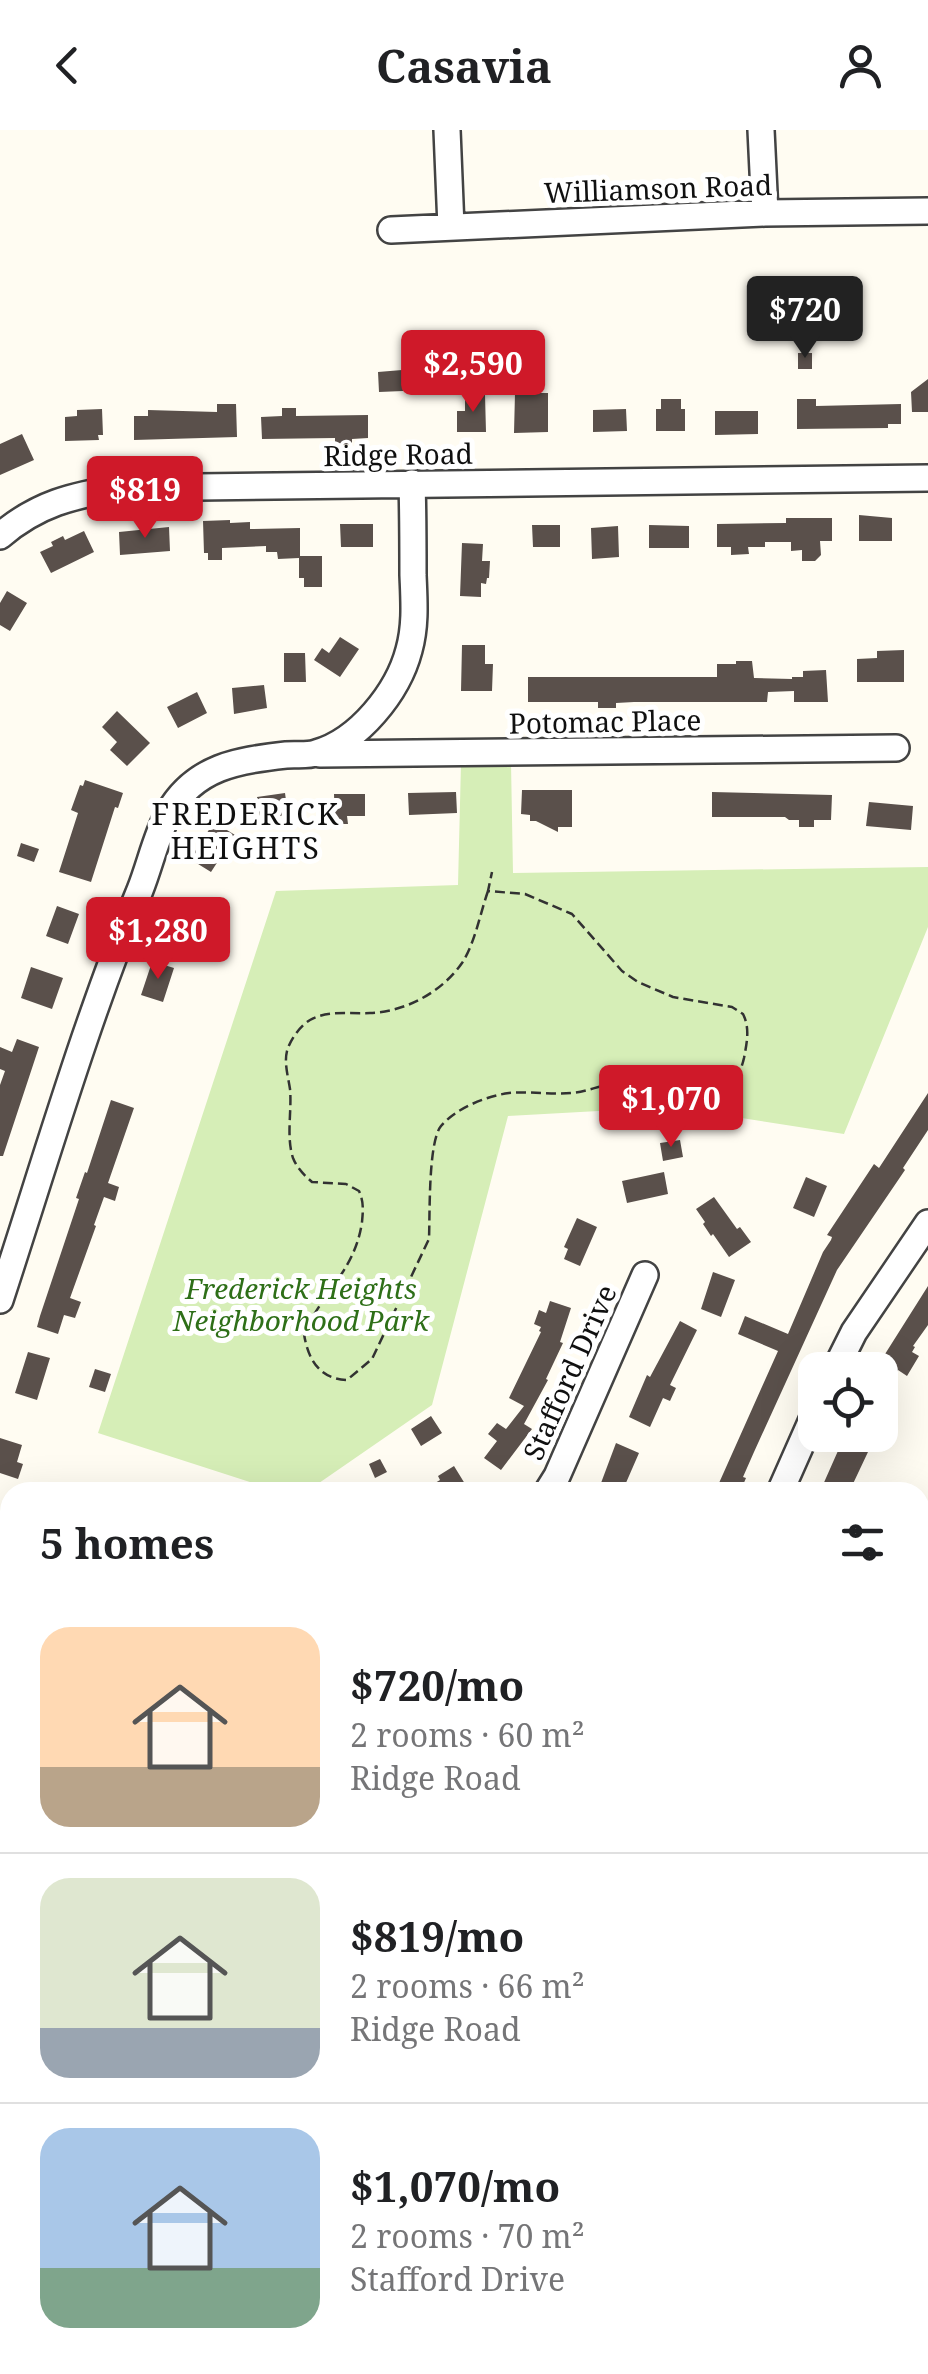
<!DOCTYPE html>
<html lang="en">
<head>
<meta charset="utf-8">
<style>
	:root { --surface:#fff; --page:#f6f6f6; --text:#202124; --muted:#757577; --line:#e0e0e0; --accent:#cf1929 }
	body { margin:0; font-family:"Noto Serif",serif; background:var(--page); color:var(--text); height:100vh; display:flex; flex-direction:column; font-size:38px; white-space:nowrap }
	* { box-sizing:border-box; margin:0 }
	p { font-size:32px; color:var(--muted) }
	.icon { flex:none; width:55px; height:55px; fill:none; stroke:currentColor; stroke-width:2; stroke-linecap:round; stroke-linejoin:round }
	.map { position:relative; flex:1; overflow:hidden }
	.panel { position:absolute; left:0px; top:1352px; width:930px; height:892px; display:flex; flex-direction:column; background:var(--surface); border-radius:30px 30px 0 0; box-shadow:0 10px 40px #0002 }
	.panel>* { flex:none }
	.controls { position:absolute; left:798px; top:1222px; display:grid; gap:20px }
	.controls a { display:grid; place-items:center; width:100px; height:100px; border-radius:20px; background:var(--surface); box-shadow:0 10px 40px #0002; font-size:50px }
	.price { position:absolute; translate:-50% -85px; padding:0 22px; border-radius:10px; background:var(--accent); color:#fff; font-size:32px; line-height:65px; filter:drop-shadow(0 2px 5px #0008) }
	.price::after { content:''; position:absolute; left:50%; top:60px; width:30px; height:22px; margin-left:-15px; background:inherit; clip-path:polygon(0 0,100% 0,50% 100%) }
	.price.active { background:#222; color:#fff }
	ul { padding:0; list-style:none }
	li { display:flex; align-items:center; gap:30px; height:250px; padding:0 40px }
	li+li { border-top:2px solid var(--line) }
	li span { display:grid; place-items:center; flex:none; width:280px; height:200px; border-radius:30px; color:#555 }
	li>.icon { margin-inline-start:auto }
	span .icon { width:120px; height:120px; fill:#fffc; stroke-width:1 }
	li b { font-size:42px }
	h2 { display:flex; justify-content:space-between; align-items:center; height:120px; padding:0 40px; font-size:42px }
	header { display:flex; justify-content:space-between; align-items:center; height:130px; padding:0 40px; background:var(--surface); font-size:45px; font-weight:700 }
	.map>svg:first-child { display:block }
	.green { fill:#d6eeb7 }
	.building { fill:#5a504b }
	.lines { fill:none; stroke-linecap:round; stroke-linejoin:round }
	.minor-casing { stroke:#434343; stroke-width:30 }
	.major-casing { stroke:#212121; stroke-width:35 }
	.path { stroke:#323232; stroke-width:2.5; stroke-dasharray:10 5; stroke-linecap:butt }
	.minor { stroke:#fff; stroke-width:25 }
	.major { stroke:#ffd262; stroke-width:30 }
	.labels { text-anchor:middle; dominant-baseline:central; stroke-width:10; stroke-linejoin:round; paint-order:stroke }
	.street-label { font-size:28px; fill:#101010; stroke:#fff }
	.park-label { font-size:28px; font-style:italic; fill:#2e6f18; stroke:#fff }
	.neighbourhood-label { font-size:30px; letter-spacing:2.5px; fill:#101010; stroke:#fff }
</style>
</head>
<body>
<header><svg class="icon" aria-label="back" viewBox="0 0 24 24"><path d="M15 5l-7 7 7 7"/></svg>Casavia<svg class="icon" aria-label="person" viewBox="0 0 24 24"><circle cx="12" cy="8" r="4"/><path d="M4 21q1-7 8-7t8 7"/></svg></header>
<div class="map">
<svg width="928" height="2244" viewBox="0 0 928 2244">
	<rect width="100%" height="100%" fill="#fffcf2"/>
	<path class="green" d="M 461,633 L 511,633 L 513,743 L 928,737 L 928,797 L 844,1004 L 671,977 L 508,986 L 432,1275 L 306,1362 L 281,1362 L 98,1303 L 276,761 L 458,755 Z
		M 0,1961 L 10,1964 L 10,2235 L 304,2235 L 301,2244 L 0,2244 Z"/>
	<path class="building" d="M 798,223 L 812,223 L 812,239 L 798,239 Z
		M 402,240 L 403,261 L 379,262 L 378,242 Z
		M 928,249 L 928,282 L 912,282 L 911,262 Z
		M 515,263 L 548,263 L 548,302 L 514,303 Z
		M 485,265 L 486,302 L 457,302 L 457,281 L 465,281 L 465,266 Z
		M 661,269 L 681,269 L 681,279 L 685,279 L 685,301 L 656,301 L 656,279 L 661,279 Z
		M 797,269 L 816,269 L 816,276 L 901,274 L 901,294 L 888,294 L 888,298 L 797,299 Z
		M 217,274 L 236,274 L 237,307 L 134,310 L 134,286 L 148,286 L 148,280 L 217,282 Z
		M 282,278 L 296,278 L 296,286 L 368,285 L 368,308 L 352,309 L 352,314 L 335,315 L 335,308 L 262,309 L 261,287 L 282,286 Z
		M 102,279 L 103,305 L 98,305 L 99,310 L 65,311 L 65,287 L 77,286 L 77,280 Z
		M 626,279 L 627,301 L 593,302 L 593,280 Z
		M 715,281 L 758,281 L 758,304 L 715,305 Z
		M 22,304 L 34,330 L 0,345 L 0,314 Z
		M 859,385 L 892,388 L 892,411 L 859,411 Z
		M 786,388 L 832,388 L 832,411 L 820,411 L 821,425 L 815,431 L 802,431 L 802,420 L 791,421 L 791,412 L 765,412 L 765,417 L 748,417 L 749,424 L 731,425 L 731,417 L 717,417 L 717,394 L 786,393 Z
		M 230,390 L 230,393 L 250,392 L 250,399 L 300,398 L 300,426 L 322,426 L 322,457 L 304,457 L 304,448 L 299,448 L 299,428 L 278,429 L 277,422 L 266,422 L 266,416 L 222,418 L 222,430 L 208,430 L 208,423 L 204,423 L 203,391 Z
		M 340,394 L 373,394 L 373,417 L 341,417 Z
		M 532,395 L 560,395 L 560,417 L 533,417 Z
		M 649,395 L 689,396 L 689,418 L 649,418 Z
		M 618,396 L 619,427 L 592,429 L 591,398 Z
		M 169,397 L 170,421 L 120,425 L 119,402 Z
		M 84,401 L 94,422 L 51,443 L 40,422 L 53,416 L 51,412 L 63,406 L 65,410 Z
		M 462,413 L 483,414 L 482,431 L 490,431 L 489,448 L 487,448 L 486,454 L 481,453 L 481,467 L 460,466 Z
		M 7,461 L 27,473 L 10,501 L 0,495 L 0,473 Z
		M 340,507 L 359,519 L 340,547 L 314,530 L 322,518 L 329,523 Z
		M 462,515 L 485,515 L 485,534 L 493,534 L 492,561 L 461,561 Z
		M 904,520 L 904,552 L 857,552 L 857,529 L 877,528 L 877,521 Z
		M 284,523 L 305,523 L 306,552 L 284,552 Z
		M 736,531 L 752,531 L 754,548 L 792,549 L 792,547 L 803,547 L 803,541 L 826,540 L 828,572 L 794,572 L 794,561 L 768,562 L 767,572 L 634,572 L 616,573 L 616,578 L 598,578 L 598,572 L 528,572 L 528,547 L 717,547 L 717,534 L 736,534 Z
		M 264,555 L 267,578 L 234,584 L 232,558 Z
		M 197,562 L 207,583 L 178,598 L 167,577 Z
		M 117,581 L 150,613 L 127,636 L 110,620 L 117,612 L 102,597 Z
		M 85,650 L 123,663 L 118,678 L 115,677 L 91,752 L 59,742 L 78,683 L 71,680 L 80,655 L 83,656 Z
		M 522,660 L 572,660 L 572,697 L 558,697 L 558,702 L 536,691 L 530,691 L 530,685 L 521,684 Z
		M 456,662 L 457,683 L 409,685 L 408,663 Z
		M 712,662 L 832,665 L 831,690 L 814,690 L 814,697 L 799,697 L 799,690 L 789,690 L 785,687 L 712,687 Z
		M 285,663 L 288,685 L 260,688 L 257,667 Z
		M 334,664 L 365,664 L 365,686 L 347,686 L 348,694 L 335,694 Z
		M 869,672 L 913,676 L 911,700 L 866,696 Z
		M 214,692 L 235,705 L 211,742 L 190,729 Z
		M 21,713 L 39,719 L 34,732 L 17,726 Z
		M 174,769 L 196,776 L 183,810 L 163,803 Z
		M 57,776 L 79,784 L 68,814 L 46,806 Z
		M 161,834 L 174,838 L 163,872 L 141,865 L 151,835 L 160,838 Z
		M 31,837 L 63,848 L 52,879 L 21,868 Z
		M 17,909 L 39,917 L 3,1026 L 0,1026 L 0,955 L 5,941 L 0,939 L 0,917 L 12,922 Z
		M 928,963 L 928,1000 L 903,1038 L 905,1040 L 837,1140 L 754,1322 L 743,1347 L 746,1348 L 740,1362 L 715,1362 L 778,1221 L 738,1204 L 745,1186 L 788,1204 L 823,1122 L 831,1110 L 832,1107 L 827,1105 L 874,1034 L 879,1038 Z
		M 111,970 L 134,978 L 108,1053 L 119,1057 L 115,1071 L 104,1067 L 94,1095 L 96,1096 L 70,1168 L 81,1172 L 75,1188 L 64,1185 L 58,1204 L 37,1197 L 40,1186 L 79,1069 L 76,1068 L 85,1042 L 87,1043 Z
		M 680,1010 L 683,1027 L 663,1031 L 660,1013 Z
		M 664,1042 L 668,1064 L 627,1073 L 622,1051 Z
		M 806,1047 L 827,1056 L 814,1087 L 793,1078 Z
		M 714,1067 L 737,1099 L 740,1097 L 751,1112 L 729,1127 L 713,1104 L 711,1106 L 703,1094 L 705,1092 L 696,1079 Z
		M 577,1088 L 597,1097 L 580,1136 L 564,1129 L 568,1119 L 564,1117 Z
		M 713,1142 L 735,1150 L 721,1187 L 701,1179 Z
		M 928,1156 L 928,1195 L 913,1216 L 915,1217 L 912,1222 L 919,1226 L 907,1246 L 898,1240 L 880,1279 L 880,1232 Z
		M 550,1171 L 571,1178 L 560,1212 L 563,1213 L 546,1249 L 548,1250 L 524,1294 L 532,1299 L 501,1340 L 484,1328 L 497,1311 L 488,1304 L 497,1293 L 506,1299 L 524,1276 L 509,1268 L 541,1202 L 539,1201 L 541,1197 L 534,1194 L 539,1180 L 546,1183 Z
		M 680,1191 L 697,1200 L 670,1255 L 676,1258 L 670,1271 L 663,1268 L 650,1297 L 629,1287 L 647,1245 L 650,1247 Z
		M 28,1222 L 50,1228 L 37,1270 L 15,1263 Z
		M 95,1239 L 111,1244 L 105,1262 L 89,1257 Z
		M 431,1286 L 442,1303 L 421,1316 L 411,1299 Z
		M 845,1305 L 876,1305 L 851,1358 L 845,1356 L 843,1362 L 834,1362 L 822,1357 Z
		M 0,1308 L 22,1315 L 17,1332 L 23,1334 L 18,1349 L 0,1343 Z
		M 616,1313 L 639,1323 L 622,1362 L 601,1353 Z
		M 380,1329 L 387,1342 L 375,1348 L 369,1334 Z
		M 454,1336 L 470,1362 L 441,1362 L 435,1353 L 440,1350 L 438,1346 Z"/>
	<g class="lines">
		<defs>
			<path id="minor" d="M 447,0 L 451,97
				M 761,0 L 765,83
				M 391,100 L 765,83 L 928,81
				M 0,406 C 37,374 73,365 121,358 L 928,348
				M 320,624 L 896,618
				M 0,1170 C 45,1033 85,893 140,760 C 150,735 156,706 169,682 C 195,637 238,630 286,625 C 295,624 307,626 316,623 C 359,611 398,562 409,520 C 416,495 414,470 413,445 C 413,414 413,384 412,353
				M 835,1240 L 854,1202 L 928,1093
				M 547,1362 L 557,1346 L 645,1145
				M 780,1362 L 815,1283
				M 0,1411 L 10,1414
				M 920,1921 L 928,1886
				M 920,1974 L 928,1976
				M 920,2107 L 928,2110
				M 450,2235 L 450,2244
				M 907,2244 L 910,2235"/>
			<path id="major" d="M 0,1937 L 10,1940
				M 820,2235 L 845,2244"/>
		</defs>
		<use href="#minor" class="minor-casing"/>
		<use href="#major" class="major-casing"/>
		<path class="path" d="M 488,761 C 480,784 475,813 462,833 C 442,862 405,882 370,883 C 351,884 327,880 310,890 C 300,896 290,910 287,921 C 284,933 288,946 290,959 C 292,981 286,1007 293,1028 C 297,1038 304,1045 312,1052 L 346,1054 L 359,1061 C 364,1072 363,1081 362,1092 C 355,1141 322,1162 304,1204 C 308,1229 319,1249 347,1250 L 372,1229 L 429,1109 C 430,1086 428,1012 441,996 C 456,978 487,966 509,963 C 530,961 551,965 571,963 C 589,962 606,952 624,953 C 661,955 731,987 744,928 C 747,912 750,898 743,884 L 732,877 L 673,867 L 638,852 L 622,841 L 572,784 L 525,764 L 488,761 L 492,742"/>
		<use href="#minor" class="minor"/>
		<use href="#major" class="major"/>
	</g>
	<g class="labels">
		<g class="street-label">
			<text transform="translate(658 58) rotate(-2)">Williamson Road</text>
			<text transform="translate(398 324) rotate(-1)">Ridge Road</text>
			<text transform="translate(605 591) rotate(-1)">Potomac Place</text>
			<text transform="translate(569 1242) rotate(-66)">Stafford Drive</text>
		</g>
		<g class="park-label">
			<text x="301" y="1158">Frederick Heights<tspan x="301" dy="32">Neighborhood Park</tspan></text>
		</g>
		<g class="neighbourhood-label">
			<text x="246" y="683">FREDERICK<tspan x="246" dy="34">HEIGHTS</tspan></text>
		</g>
	</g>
</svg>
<div class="controls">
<a><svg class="icon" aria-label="locate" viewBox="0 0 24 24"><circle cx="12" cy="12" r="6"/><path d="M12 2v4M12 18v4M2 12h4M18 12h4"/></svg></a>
</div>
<b class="price active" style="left:805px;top:231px">$720</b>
<b class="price" style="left:473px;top:285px">$2,590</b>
<b class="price" style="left:145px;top:411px">$819</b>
<b class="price" style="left:158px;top:852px">$1,280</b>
<b class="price" style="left:671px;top:1020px">$1,070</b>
<section class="panel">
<h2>5 homes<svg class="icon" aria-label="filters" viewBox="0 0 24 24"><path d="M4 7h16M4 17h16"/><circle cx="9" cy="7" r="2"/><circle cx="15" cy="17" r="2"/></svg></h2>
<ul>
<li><span style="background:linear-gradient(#ffd9b3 70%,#b9a48a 0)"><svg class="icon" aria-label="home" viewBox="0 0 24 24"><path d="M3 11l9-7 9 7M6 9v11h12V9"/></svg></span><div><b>$720/mo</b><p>2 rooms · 60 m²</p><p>Ridge Road</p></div></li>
<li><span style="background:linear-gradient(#dfe7d0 75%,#9aa5b1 0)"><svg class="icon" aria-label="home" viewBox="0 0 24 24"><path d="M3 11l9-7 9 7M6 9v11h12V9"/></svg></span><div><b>$819/mo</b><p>2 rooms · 66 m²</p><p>Ridge Road</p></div></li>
<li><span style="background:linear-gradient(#a9c7e8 70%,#7fa58c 0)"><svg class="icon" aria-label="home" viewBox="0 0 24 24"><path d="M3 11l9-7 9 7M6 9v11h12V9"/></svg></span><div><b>$1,070/mo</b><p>2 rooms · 70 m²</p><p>Stafford Drive</p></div></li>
</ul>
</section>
</div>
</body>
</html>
